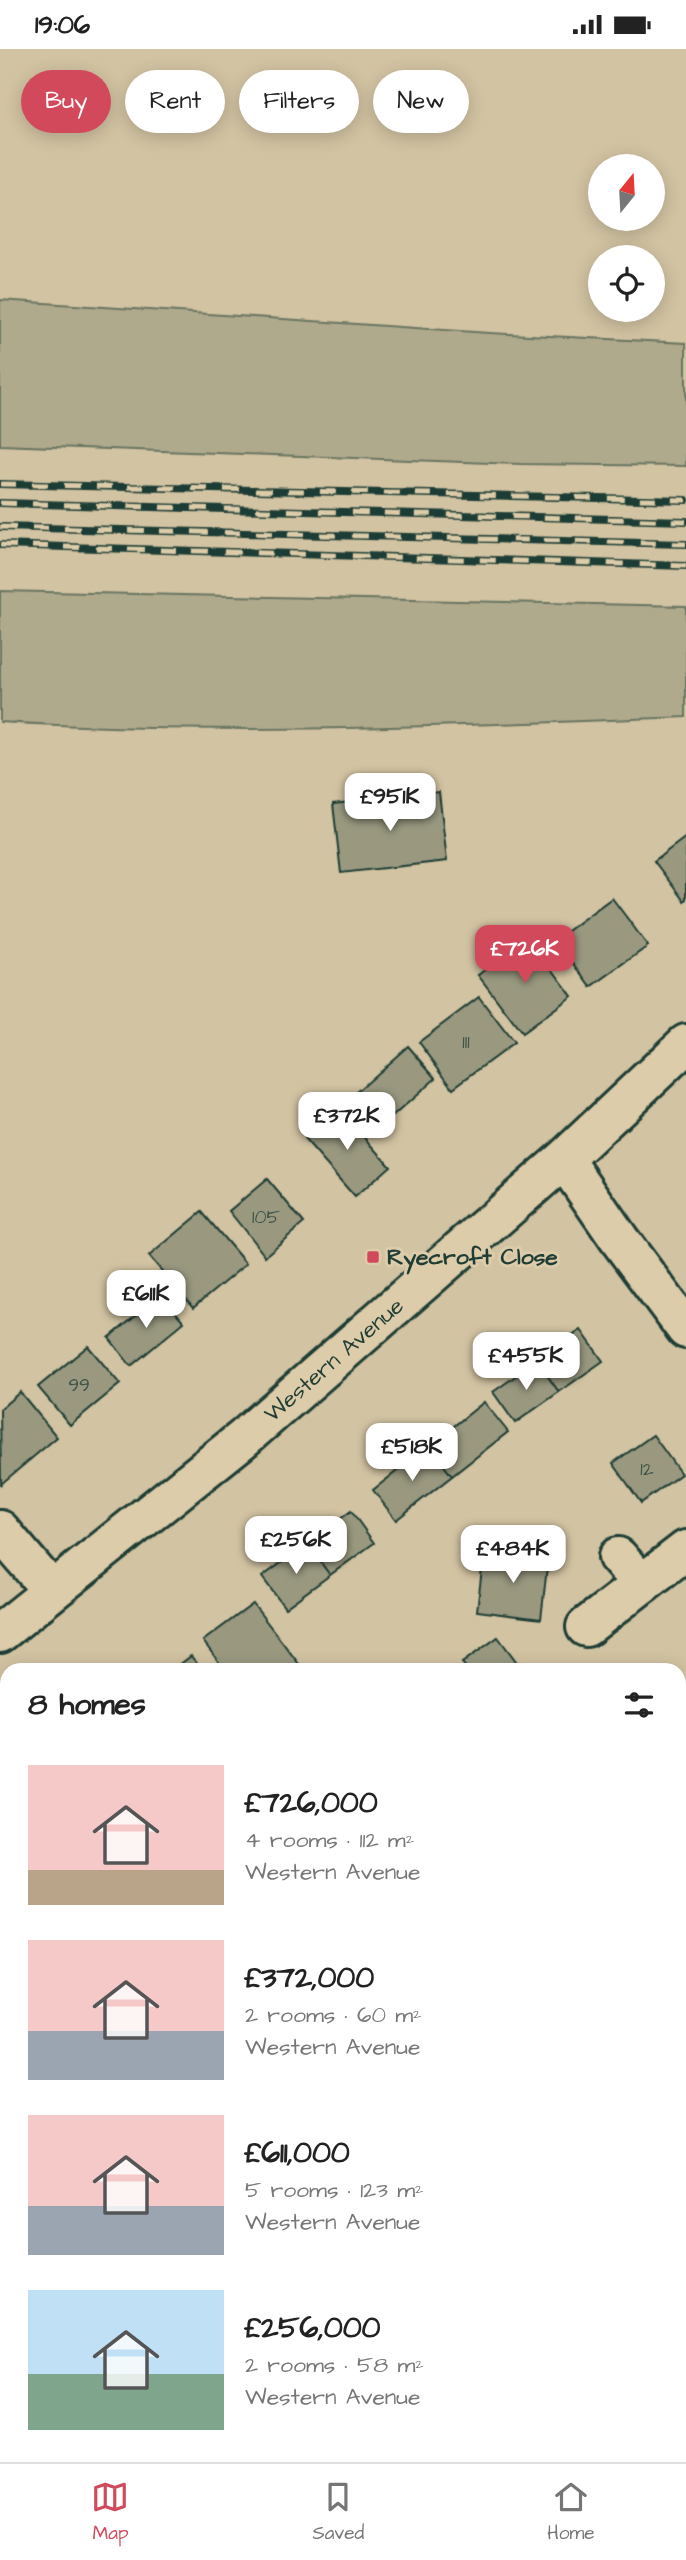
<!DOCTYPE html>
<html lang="en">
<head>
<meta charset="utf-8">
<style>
	:root { --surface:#fff; --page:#f2f2f2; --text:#222; --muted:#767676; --line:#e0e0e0; --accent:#d1495b }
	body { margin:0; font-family:"Architects Daughter",sans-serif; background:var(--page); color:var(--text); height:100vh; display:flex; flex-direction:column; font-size:26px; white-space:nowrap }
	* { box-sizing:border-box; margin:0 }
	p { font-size:23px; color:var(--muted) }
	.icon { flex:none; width:38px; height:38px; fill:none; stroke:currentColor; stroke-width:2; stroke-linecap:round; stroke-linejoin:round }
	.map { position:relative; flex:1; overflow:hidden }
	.panel { position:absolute; left:0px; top:1614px; width:686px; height:800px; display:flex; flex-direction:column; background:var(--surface); border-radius:21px 21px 0 0; box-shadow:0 4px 18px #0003 }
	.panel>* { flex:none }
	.banner { position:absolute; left:21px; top:21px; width:644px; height:63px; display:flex; gap:14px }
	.needle { width:46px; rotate:18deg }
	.fabs { position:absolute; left:588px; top:105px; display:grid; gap:14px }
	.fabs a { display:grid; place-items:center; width:77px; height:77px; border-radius:50%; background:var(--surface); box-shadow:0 4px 18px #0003; font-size:35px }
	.price { position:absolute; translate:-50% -60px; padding:0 16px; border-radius:14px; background:#fff; color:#222; font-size:23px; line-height:46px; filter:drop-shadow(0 2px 4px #0008) }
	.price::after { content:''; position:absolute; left:50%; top:42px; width:21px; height:16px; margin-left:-10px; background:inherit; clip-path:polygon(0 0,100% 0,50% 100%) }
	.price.on { background:var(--accent); color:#fff }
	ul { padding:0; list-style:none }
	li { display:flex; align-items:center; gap:21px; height:175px; padding:0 28px }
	li span { display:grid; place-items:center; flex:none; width:196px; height:140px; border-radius:0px; color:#555 }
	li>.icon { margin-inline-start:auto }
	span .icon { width:84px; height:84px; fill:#fffc; stroke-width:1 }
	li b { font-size:30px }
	h2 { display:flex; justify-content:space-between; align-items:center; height:84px; padding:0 28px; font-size:30px }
	.pill { padding:0 24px; border-radius:32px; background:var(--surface); box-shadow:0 4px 18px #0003; font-size:24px; line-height:63px }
	.pill.on { background:var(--accent); color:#fff }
	.status { display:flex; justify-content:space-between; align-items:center; height:49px; padding:0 35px; background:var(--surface); direction:ltr }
	.status svg { height:19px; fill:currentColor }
	.tabs { display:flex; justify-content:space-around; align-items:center; height:98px; border-top:2px solid var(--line); background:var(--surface); font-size:19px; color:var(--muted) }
	.tabs a { display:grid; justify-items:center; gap:4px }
	.tabs .on { color:var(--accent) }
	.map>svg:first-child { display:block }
	.green { fill:#b0aa8d; stroke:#687460; stroke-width:2 }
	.building { fill:#9a9980; stroke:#1f3d34; stroke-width:2 }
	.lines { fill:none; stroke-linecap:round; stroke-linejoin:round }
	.minor-casing { stroke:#1f3d34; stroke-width:44 }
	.minor { stroke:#ddcca9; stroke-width:38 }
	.rail-casing { stroke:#1f3d34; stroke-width:8 }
	.rail { stroke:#ddcca9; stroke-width:5; stroke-dasharray:16; stroke-linecap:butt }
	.poi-dot { fill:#d1495b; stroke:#ddcca9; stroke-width:2.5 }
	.labels { text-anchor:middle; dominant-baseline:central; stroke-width:6; stroke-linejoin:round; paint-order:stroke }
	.number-label { font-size:19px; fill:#3e5447 }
	.poi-label { font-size:23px; font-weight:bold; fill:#1f3d34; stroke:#ddcca9; text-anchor:start }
	.street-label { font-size:23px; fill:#1f3d34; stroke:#ddcca9 }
</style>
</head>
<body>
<div class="status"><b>19:06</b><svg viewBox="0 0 49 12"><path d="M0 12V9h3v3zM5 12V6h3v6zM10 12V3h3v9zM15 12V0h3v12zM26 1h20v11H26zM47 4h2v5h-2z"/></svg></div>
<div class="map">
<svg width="686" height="2413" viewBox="0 0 686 2413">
	<rect width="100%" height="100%" fill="#d2c3a2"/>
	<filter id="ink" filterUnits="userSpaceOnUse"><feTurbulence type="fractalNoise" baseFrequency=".0143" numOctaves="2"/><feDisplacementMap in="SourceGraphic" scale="14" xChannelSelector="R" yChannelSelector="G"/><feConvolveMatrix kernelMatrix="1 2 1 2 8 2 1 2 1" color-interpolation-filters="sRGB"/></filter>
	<g filter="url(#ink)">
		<path class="green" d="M 0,251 L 489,284 L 686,294 L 686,417 L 521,415 L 0,396 Z
			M 0,542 L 686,557 L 686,668 C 458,677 228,687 0,673 Z"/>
		<path class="building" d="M 439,743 L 447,812 L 341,824 L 333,755 Z
			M 686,788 L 686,850 L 684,852 L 654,812 Z
			M 612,849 L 648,897 L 591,938 L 556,890 Z
			M 529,889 L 572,947 L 522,984 L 478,926 Z
			M 479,948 L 514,994 L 453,1039 L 419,993 Z
			M 408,997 L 436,1029 L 383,1076 L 355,1044 Z
			M 339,1059 L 390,1117 L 355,1148 L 304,1090 Z
			M 267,1130 L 304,1174 L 265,1207 L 229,1162 Z
			M 202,1163 L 246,1215 L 193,1259 L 149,1207 Z
			M 161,1246 L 184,1273 L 131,1317 L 109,1289 Z
			M 581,1281 L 603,1312 L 559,1343 L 537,1312 Z
			M 88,1297 L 120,1335 L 70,1376 L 38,1338 Z
			M 537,1312 L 559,1343 L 515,1374 L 493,1343 Z
			M 20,1343 L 57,1388 L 1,1435 L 0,1360 Z
			M 484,1353 L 508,1383 L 452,1427 L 429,1397 Z
			M 653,1386 L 681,1425 L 641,1454 L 613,1414 Z
			M 429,1397 L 452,1427 L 396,1471 L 373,1441 Z
			M 351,1462 L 374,1494 L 330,1526 L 307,1495 Z
			M 307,1495 L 330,1526 L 285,1559 L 262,1528 Z
			M 484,1503 L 548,1510 L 541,1570 L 477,1562 Z
			M 253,1555 L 302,1619 L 300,1620 L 224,1620 L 203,1592 Z
			M 498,1588 L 522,1620 L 467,1620 L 462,1614 Z
			M 191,1607 L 201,1620 L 174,1620 Z
			M 679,1630 L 686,1639 L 686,1670 L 679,1675 Z
			M 0,1817 L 7,1827 L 7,1854 L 0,1858 Z
			M 686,1963 L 686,2033 L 679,2022 L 679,1967 Z
			M 0,2362 L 7,2371 L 9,2406 L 0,2413 Z
			M 63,2406 L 113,2406 L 107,2413 L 71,2413 Z
			M 113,2406 L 144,2406 L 152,2413 L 107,2413 Z
			M 360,2406 L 397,2406 L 390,2413 L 366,2413 Z"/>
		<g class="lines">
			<defs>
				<path id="minor" d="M 564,1110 L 619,1190 L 686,1280
					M 0,1481 L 52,1542
					M 618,1508 L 642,1535
					M 586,1578 L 686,1501
					M 0,1584 L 244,1389 L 564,1110 L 686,995
					M 679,2083 L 686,2080
					M 245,2413 L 251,2406"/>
			</defs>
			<use href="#minor" class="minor-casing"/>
			<use href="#minor" class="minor"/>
			<defs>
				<path id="rail" d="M 0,435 L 686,451
					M 0,454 L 686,472
					M 0,478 L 686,495
					M 0,496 L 686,517"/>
			</defs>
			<use href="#rail" class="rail-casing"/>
			<use href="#rail" class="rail"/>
		</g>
	</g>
	<rect class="poi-dot" x="366" y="1201" width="14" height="14" rx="3.5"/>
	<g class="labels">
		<g class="number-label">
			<text x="466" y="993">111</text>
			<text x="266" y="1168">105</text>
			<text x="79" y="1336">99</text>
			<text x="647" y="1420">12</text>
		</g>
		<g class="poi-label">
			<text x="387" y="1208">Ryecroft Close</text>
		</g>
		<g class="street-label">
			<text transform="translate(334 1311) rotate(-41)">Western Avenue</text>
		</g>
	</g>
</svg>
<div class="fabs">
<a><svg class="needle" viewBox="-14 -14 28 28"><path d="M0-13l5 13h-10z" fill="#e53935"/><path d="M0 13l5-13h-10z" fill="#767676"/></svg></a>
<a><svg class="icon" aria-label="locate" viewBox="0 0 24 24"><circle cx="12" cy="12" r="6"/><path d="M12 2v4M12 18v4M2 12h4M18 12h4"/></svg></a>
</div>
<b class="price" style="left:390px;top:784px">£951K</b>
<b class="price on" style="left:525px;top:936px">£726K</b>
<b class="price" style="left:347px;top:1103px">£372K</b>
<b class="price" style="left:146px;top:1281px">£611K</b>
<b class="price" style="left:526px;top:1343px">£455K</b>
<b class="price" style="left:412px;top:1434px">£518K</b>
<b class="price" style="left:296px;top:1527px">£256K</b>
<b class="price" style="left:513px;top:1536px">£484K</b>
<div class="banner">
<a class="pill on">Buy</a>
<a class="pill">Rent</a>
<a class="pill">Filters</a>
<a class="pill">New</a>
</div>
<section class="panel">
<h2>8 homes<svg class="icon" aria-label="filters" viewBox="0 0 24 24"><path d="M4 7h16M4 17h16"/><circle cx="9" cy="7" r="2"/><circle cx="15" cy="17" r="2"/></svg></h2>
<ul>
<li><span style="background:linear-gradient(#f6c9c9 75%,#b9a48a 0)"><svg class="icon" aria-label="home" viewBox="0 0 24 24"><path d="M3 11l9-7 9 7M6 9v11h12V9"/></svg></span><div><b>£726,000</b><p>4 rooms · 112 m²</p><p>Western Avenue</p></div></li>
<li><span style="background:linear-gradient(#f6c9c9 65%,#9aa5b1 0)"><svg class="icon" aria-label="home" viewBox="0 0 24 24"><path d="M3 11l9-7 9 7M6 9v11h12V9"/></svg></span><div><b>£372,000</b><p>2 rooms · 60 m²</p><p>Western Avenue</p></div></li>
<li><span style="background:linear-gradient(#f6c9c9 65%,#9aa5b1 0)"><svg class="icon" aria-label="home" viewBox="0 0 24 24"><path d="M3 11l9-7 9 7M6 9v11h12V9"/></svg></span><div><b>£611,000</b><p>5 rooms · 123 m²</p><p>Western Avenue</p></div></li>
<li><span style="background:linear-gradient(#bfe0f5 60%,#7fa58c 0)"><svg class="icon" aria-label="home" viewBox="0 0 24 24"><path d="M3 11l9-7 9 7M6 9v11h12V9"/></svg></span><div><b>£256,000</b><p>2 rooms · 58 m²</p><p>Western Avenue</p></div></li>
</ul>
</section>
</div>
<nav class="tabs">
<a class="on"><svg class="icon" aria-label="map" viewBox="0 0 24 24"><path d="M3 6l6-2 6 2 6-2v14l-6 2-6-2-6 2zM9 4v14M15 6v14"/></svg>Map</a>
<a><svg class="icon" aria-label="saved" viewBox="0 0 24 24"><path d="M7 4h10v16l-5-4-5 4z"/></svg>Saved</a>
<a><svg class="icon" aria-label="home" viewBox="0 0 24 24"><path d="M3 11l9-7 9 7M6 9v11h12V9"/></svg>Home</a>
</nav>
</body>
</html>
